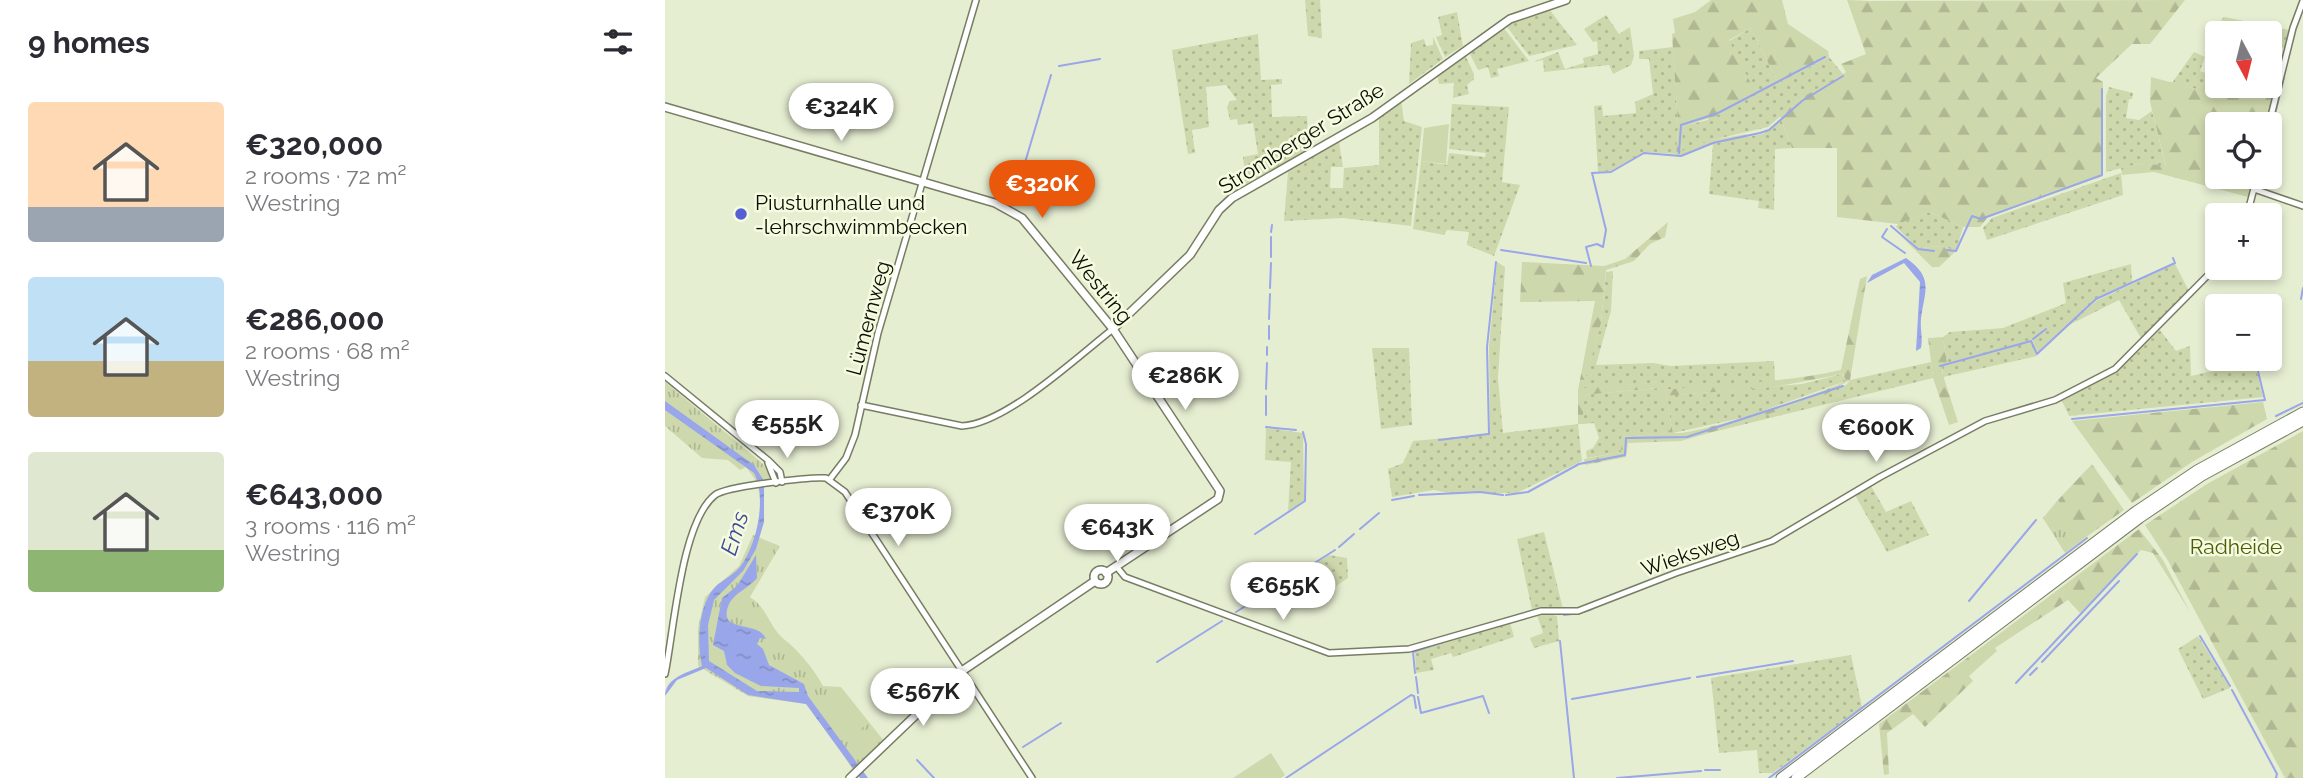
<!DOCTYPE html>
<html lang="en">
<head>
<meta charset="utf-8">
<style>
	:root { --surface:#fff; --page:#f2f2f3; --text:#2b2b33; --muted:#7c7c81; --accent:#ea580c }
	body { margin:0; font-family:Raleway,sans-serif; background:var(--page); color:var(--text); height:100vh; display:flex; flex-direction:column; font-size:26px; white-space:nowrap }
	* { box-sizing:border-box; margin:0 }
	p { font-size:23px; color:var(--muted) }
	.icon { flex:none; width:38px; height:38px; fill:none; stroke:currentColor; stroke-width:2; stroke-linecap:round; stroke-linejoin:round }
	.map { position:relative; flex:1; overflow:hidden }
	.details { display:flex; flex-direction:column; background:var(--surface); width:665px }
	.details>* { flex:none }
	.needle { width:46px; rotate:173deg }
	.tools { position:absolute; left:1540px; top:21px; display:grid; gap:14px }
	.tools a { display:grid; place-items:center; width:77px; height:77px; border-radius:7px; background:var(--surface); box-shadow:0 4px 10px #0003; font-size:35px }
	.price { position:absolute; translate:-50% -60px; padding:0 16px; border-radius:24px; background:#fff; color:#222; font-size:23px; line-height:46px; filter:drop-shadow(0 2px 4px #0008) }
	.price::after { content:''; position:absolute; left:50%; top:42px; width:21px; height:16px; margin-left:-10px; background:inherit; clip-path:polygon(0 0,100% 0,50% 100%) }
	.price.current { background:var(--accent); color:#fff }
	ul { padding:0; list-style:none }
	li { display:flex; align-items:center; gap:21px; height:175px; padding:0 28px }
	li span { display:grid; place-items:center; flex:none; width:196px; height:140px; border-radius:7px; color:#555 }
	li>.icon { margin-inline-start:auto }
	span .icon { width:84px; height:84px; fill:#fffc; stroke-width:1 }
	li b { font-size:30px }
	h2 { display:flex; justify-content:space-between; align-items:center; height:84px; padding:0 28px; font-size:30px }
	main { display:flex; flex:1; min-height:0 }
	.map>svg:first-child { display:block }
	.grass { fill:url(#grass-dots) }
	.forest { fill:url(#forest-firs); fill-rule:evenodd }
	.park { fill:url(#park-tufts) }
	.garden { fill:#cdd8ad }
	.water { fill:url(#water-ripples) }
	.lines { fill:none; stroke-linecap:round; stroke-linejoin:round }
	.stream { stroke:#99a6e9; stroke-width:2 }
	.minor-casing { stroke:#767d63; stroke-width:8 }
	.major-casing { stroke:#767d63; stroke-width:10 }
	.highway-casing { stroke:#767d63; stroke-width:11 }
	.minor { stroke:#fff; stroke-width:5 }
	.major { stroke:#fff; stroke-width:7 }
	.highway { stroke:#fff; stroke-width:9 }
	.poi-dot { fill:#555fd5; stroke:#f4fbdf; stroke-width:2.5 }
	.labels { text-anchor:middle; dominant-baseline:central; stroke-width:5; stroke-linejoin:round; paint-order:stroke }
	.street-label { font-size:21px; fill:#0b0e05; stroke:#f4fbdf }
	.poi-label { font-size:21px; fill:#0b0e05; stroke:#f4fbdf; text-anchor:start }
	.park-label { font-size:21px; fill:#4e5c08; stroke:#f4fbdf }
	.water-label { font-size:23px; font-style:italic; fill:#414a99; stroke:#f4fbdf }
</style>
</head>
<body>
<main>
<section class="details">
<h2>9 homes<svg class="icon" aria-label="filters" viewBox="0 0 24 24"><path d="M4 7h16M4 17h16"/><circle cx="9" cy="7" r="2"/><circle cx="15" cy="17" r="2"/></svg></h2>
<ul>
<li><span style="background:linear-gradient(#ffd9b3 75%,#9aa5b1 0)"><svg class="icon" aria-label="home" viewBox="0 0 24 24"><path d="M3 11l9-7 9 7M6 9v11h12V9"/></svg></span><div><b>€320,000</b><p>2 rooms · 72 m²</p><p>Westring</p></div></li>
<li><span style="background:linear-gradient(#bfe0f5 60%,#c2b280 0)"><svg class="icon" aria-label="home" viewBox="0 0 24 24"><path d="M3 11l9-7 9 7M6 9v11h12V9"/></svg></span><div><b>€286,000</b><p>2 rooms · 68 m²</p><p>Westring</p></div></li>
<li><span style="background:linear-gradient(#dfe7d0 70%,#8fb573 0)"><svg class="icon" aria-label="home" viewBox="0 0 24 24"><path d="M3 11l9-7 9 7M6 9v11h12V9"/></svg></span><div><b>€643,000</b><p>3 rooms · 116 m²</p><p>Westring</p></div></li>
</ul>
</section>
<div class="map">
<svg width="1638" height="778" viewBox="0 0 1638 778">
	<defs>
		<pattern id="grass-dots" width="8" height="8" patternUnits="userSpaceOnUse" patternTransform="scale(1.75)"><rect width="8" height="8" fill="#cdd8ad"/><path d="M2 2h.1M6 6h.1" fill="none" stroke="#afb893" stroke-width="1.8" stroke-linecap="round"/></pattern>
		<pattern id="forest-firs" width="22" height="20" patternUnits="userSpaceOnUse" patternTransform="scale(1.75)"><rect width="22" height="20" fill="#cdd8ad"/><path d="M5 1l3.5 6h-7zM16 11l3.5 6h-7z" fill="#afb893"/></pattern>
		<pattern id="park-tufts" width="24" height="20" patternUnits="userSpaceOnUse" patternTransform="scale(1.75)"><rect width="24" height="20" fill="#cdd8ad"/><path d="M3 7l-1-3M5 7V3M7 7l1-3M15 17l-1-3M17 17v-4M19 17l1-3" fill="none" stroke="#afb893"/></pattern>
		<pattern id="water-ripples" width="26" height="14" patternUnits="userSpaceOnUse" patternTransform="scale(1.75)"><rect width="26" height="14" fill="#99a6e9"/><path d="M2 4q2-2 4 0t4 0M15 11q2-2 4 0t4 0" fill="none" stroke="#828ec6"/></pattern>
	</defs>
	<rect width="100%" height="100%" fill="#e6eed2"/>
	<path class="grass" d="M 640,0 L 655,0 L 657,38 L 643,36 Z
		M 884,9 L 912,45 L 864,56 L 840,24 Z
		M 792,12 L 798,46 L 780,57 L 771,37 L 777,35 L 773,17 Z
		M 941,15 L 954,34 L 965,27 L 969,56 L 966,65 L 948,74 L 944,65 L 879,72 L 878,60 L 868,62 L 893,52 L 900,69 L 919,63 L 918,58 L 933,54 L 932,41 L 928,42 L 919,29 Z
		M 1559,17 L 1624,30 L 1620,48 L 1605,46 L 1605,33 L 1552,36 L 1545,33 Z
		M 838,27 L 864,61 L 832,69 L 834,76 L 826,78 L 823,67 L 813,70 L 804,52 Z
		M 1086,28 L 1113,83 L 1164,57 L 1178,74 L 1136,98 L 1103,127 L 1047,140 L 1016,152 L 1018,126 L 1043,120 L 1064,41 Z
		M 593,34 L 596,80 L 617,79 L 617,84 L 606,85 L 607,117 L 642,116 L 643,137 L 639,139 L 643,139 L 643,150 L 566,192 L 564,176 L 580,174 L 578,157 L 593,154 L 588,123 L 573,125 L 572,119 L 565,120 L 562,107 L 565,101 L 572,100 L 561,85 L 541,87 L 544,127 L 527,130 L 530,153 L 523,154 L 507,50 Z
		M 768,37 L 778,59 L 744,84 L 746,43 L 759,39 L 761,46 L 768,45 Z
		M 1008,47 L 1013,126 L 1011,154 L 980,152 L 946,171 L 933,172 L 929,106 L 937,105 L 938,116 L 971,113 L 970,102 L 988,94 L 984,59 L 974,59 L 974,51 Z
		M 1529,52 L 1540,57 L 1535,71 L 1549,76 L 1531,89 L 1507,83 Z
		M 800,55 L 809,74 L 809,79 L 802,85 L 804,94 L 788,98 L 789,83 L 774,84 L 772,75 Z
		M 1444,87 L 1468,93 L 1467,99 L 1464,99 L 1461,118 L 1474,120 L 1487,111 L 1501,167 L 1477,163 L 1441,172 L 1441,96 Z
		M 736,100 L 739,121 L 757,127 L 746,226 L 678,218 L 619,221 L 623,172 L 674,142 L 678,167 L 666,167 L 665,188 L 678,188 L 679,168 L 714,165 L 714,117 Z
		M 787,104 L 844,107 L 837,182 L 855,185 L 829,256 L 802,245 L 804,232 L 782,230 L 779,235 L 748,229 L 756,161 L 782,165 L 784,153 L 820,157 L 821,153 L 784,149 Z
		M 1116,119 L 1127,148 L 1110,149 L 1109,210 L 1093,208 L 1094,201 L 1044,194 L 1048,144 L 1098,134 Z
		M 1456,173 L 1458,195 L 1322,240 L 1318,228 L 1327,218 Z
		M 1265,212 L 1298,227 L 1291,251 L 1277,246 L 1253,248 L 1231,227 L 1233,224 Z
		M 832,262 L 840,267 L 833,378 L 838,433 L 913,424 L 917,461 L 852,493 L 783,493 L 769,490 L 727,497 L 723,469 L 738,463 L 748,441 L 825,434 L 824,347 Z
		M 1466,264 L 1467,282 L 1431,298 L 1373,353 L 1367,340 L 1282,363 L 1278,337 L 1285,332 L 1338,328 L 1401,303 L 1398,283 Z
		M 1510,264 L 1524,291 L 1477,340 L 1454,300 L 1404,325 L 1431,301 Z
		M 948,271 L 946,311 L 931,365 L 988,363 L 1006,366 L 1109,361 L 1110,382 L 998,390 L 996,382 L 917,389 L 936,323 L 941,272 Z
		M 1495,330 L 1511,351 L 1525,346 L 1526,376 L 1564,367 L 1566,359 L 1589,359 L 1598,397 L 1404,416 L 1397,401 L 1457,367 Z
		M 1366,341 L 1372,356 L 1278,377 L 1277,366 Z
		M 707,348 L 744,348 L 747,425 L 716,429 Z
		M 1266,362 L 1268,378 L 1044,433 L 1181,385 L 1185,380 Z
		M 1177,374 L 1181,381 L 1081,417 L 1008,433 L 1001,396 L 1137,384 Z
		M 994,388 L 998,396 L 1005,433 L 956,437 L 956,452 L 922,458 L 921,451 L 928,448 L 934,438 L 929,423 L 918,424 L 917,395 Z
		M 601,428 L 638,433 L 639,501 L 623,511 L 626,462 L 600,460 Z
		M 1206,486 L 1221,512 L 1246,501 L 1264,535 L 1222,552 L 1190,495 Z
		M 879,532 L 898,609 L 867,610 L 852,539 Z
		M 664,555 L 682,558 L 683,578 L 656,596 L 639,571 Z
		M 880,613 L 892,616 L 894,641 L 869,648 L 865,638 L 878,633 L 872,615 Z
		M 845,623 L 849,637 L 788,657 L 786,653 L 766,659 L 769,670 L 751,673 L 750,651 Z
		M 1533,636 L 1565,688 L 1538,699 L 1513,649 Z
		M 1186,655 L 1197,707 L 1108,773 L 1094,773 L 1092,750 L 1054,753 L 1046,678 Z"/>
	<path class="forest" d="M 1046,0 L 1117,0 L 1123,24 L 1163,51 L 1164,57 L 1113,83 L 1086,28 L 1064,40 L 1091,94 L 1054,115 L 1019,126 L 1016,151 L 1047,140 L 1082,134 L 1082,138 L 1048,144 L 1015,157 L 1011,156 L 1013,126 L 1007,34 L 1010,33 L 1008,19 L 1030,12 Z
		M 1182,0 L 1205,1 L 1520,0 L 1485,44 L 1467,44 L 1431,78 L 1438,82 L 1438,176 L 1323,217 L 1315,227 L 1298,227 L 1265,212 L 1233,224 L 1172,217 L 1172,148 L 1127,148 L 1115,116 L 1136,98 L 1181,72 L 1176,64 L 1201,54 Z
		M 1605,73 L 1614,75 L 1601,124 L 1552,124 L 1552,177 L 1588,177 L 1583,197 L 1489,172 L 1457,175 L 1456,168 L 1477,163 L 1501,166 L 1485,102 L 1486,77 L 1531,89 L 1552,74 L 1552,86 L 1605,86 Z
		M 1003,222 L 1000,237 L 985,244 L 969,261 L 941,270 L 936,323 L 918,388 L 996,382 L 999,390 C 1058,384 1117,383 1176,370 L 1195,279 L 1202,276 L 1185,380 L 1156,397 L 1044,433 L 1016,441 L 963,443 L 961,457 L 920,465 L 919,459 L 956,452 L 956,437 L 1004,433 L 998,397 L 995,397 L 993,388 L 918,395 L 918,424 L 913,424 L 913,390 L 930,301 L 855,302 L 857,262 L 939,266 L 960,259 ZM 1178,374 L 1181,381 C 1159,393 1029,436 1008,433 L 1001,396 L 1109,387 Z
		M 1225,225 L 1253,248 L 1277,246 L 1291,251 L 1274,267 L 1267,267 Z
		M 1278,337 L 1282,363 L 1277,366 L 1277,372 L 1293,422 L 1284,425 L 1268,378 L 1263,338 Z
		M 1598,402 L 1602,419 L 1527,462 L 1467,503 L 1407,421 Z
		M 1638,431 L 1638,778 L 1620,778 L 1502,559 L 1480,525 L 1542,484 Z
		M 1427,464 L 1459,510 L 1424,535 L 1390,518 L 1395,504 L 1393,500 Z
		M 1474,529 L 1498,560 L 1525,612 L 1488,553 L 1476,550 L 1415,613 L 1403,600 L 1330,648 L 1332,651 L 1304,676 L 1308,681 L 1260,727 L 1248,714 L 1222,733 L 1224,774 L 1219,775 L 1214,724 Z"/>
	<path class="park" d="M 0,382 L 97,463 L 105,473 L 105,479 L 92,482 L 81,467 L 75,470 L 63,460 L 37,458 L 0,426 Z
		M 1393,500 L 1395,504 L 1391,518 L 1424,535 L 1400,553 L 1378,518 Z
		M 88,535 L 115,546 L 85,597 C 102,607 105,629 120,640 C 133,650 149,669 158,686 L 176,687 L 219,741 L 188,770 L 152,715 L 141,704 L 83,696 L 33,666 L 33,628 L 40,597 L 74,566 Z"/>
	<path class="garden" d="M 784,124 L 781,164 L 756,161 L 759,128 Z
		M 177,692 L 201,725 L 183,738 L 158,705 Z
		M 606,753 L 620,775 L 616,778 L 568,778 Z"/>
	<path class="water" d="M 1241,258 C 1270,278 1259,292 1256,319 C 1255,329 1258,338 1256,348 L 1251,351 L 1255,282 L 1239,263 L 1202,283 L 1207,275 Z
		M 0,401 L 89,465 L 99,481 L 99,522 L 91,549 L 78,571 L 49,600 L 43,625 L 44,661 L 92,691 L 134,692 L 134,688 L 96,686 L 70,673 L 62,665 L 59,651 L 48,645 L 57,598 L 72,586 L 91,555 L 92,578 C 84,588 69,593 64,604 C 51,635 93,619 101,639 L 95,638 L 92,644 L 98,649 L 104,665 L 139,684 L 143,696 L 203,778 L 195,778 L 141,704 L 83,695 L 41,668 L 12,680 L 0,696 C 1,677 22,673 37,666 C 32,644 33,612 46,592 C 53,581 67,577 75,567 C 92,545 102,498 89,473 L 0,410 Z"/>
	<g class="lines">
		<path class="stream" d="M 313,2 L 314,0
			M 811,39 L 840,18 L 864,9
			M 788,56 L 798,48
			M 394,66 L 435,59
			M 647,130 L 648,145
			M 1605,135 L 1619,77
			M 1014,153 L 1016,125 L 1053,113 L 1160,57
			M 622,171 L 658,150
			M 356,176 L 386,75
			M 555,204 L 561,198
			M 1226,226 L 1253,249 L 1269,251
			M 1222,229 L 1217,237 L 1240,253
			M 606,232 L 607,225
			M 836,250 L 921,263
			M 1282,250 L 1291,251 L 1307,216 L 1316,219 L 1437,175 L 1437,89
			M 606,257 L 606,237
			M 926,266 L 921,247 L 932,244 L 938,247 L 941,230 L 927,173 L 946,172 L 979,153 L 1016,156 L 1048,143 L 1095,133 L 1104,130 L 1137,101 L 1178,76
			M 605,288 L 606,263
			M 1576,298 L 1578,306
			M 1636,299 L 1638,288
			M 604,319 L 605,294
			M 604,339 L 604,326
			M 1368,339 L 1381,329
			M 602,355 L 602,347
			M 1275,366 L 1366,341 L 1372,354 L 1431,299 L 1510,263 L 1508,258
			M 601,389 L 602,363
			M 601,415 L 601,396
			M 1611,416 L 1638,403
			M 1407,419 L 1600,400 L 1590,359
			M 601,427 L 631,430
			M 824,434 L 822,347 L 831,262
			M 774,440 L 823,434
			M 754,495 L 815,492 L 838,495
			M 841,495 L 863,492 L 914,464 L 960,455 L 961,438 L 1022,437 L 1178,386
			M 727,500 L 749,496
			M 695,529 L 714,513
			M 590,534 L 640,501 L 641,444 L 638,432
			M 1112,541 L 1131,530
			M 674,547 L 689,534
			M 1037,567 L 1056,561
			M 621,581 L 670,550
			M 1304,601 L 1371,520
			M 869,610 L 890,608
			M 571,612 L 614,585
			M 918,612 L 927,609
			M 899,615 L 907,614
			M 1535,636 L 1565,686
			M 895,641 L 909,778
			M 492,662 L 557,621
			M 1377,662 L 1454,581
			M 750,673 L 748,652 L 778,642
			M 1365,675 L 1372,668
			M 751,677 L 753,693
			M 1032,677 L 1128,661
			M 1351,683 L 1472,554
			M 1567,690 L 1612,774 L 1611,778
			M 753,697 L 756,713 L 818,696 L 824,713
			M 907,699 L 1025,678
			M 358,747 L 396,723
			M 252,760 L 269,778
			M 1040,770 L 1055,770
			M 621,778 L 746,695 L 749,696 L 751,708
			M 952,778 L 1036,771
			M 1104,778 L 1422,538"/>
		<defs>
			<path id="minor" d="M 1604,124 L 1628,28 L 1638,1
				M 1589,189 L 1638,206
				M 1582,215 L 1592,177
				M 0,376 L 104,461 L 115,472 L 117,482
				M 196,405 L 297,426 C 341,424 412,357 448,329
				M 103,463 L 111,483
				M 165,479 L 181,458 L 190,435 L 213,333 L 311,0
				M 451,566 L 460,577 L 664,653 L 744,649 L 876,611 L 913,611 L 1011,573 L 1107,541 L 1215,477 L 1320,421 L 1390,400 L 1450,369 L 1552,266
				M 0,674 C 9,631 16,522 50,495 C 62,486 144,477 161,478 L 180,492 L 367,778"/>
			<path id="major" d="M 0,107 L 330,203 L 357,218 L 448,329 L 555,491 L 553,499 L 441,573
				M 448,329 L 525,255 L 554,210 L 567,198 L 707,118 L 845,19 L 901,0
				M429 577a7 7 0 1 1 14 0a7 7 0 1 1-14 0Z
				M 185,778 L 297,671 L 430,581"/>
			<path id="highway" d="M 1116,778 L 1471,511 L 1532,470 L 1638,412
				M 1131,778 L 1475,518 L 1537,476 L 1638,421"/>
		</defs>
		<use href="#minor" class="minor-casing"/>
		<use href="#major" class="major-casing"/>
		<use href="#highway" class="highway-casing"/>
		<use href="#minor" class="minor"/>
		<use href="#major" class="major"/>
		<use href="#highway" class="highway"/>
	</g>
	<circle class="poi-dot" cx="76" cy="214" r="7"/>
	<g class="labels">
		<g class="street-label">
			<text transform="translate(636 138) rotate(-32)">Stromberger Straße</text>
			<text transform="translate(436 287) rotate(51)">Westring</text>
			<text transform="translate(203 318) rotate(-75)">Lümernweg</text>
			<text transform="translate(1025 553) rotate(-19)">Wieksweg</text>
		</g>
		<g class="poi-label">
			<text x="90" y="202">Piusturnhalle und<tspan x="90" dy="24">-lehrschwimmbecken</tspan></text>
		</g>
		<g class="park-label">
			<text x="1571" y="546">Radheide</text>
		</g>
		<g class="water-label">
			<text transform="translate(69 533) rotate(-72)">Ems</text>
		</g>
	</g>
</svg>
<div class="tools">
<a><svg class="needle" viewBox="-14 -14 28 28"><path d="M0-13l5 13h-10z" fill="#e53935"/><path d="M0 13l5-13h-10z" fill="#7c7c81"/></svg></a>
<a><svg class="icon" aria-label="locate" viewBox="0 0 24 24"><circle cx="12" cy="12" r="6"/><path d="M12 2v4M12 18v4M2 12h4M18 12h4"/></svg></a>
<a>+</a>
<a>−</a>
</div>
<b class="price" style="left:176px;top:143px">€324K</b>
<b class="price current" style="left:377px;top:220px">€320K</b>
<b class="price" style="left:520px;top:412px">€286K</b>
<b class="price" style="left:122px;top:460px">€555K</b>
<b class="price" style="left:1211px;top:464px">€600K</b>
<b class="price" style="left:233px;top:548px">€370K</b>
<b class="price" style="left:452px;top:564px">€643K</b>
<b class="price" style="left:618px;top:622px">€655K</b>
<b class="price" style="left:258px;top:728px">€567K</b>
</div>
</main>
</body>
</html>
